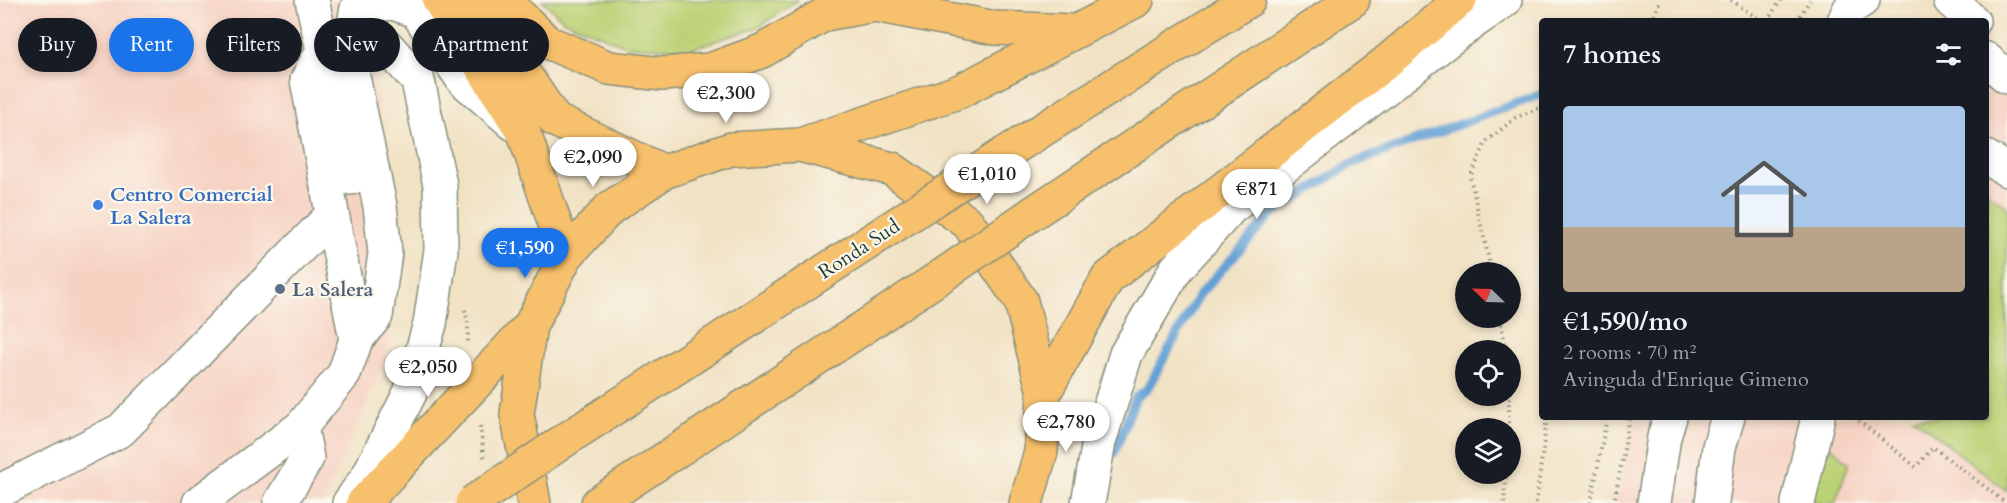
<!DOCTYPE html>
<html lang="en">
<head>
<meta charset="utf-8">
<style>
	:root { --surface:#171b24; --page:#242831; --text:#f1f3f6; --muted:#9ea1a6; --accent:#1a73e8 }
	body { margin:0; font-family:Cardo,serif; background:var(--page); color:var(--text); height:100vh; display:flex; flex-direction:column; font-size:22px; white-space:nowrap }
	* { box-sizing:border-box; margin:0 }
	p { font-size:20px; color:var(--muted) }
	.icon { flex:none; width:33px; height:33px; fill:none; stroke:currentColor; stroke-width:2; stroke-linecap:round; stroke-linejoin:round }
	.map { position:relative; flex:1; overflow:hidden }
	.side { position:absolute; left:1539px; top:18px; width:450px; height:402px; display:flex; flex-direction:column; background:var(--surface); border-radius:6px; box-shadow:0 3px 9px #0003 }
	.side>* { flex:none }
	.hud { position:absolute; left:18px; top:18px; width:570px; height:54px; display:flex; gap:12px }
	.needle { width:39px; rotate:293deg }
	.tools { position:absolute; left:1455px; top:262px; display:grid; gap:12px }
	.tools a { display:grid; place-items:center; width:66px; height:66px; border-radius:50%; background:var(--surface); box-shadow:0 3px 9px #0003; font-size:30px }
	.price { position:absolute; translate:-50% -51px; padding:0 14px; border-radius:21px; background:#fff; color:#222; font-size:20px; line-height:39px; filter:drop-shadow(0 2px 3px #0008) }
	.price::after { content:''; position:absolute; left:50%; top:36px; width:18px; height:14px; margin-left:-9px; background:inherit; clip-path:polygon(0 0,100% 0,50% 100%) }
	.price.on { background:var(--accent); color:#fff }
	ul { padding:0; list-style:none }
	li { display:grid; align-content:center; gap:12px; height:318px; padding:0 24px }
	li span { display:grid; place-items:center; height:186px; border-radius:6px; color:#555 }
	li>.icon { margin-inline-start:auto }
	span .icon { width:108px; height:108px; fill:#fffc; stroke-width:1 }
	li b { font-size:26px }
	h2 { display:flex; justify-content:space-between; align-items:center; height:72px; padding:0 24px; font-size:26px }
	.pill { padding:0 21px; border-radius:27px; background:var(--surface); box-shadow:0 3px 9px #0003; font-size:21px; line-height:54px }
	.pill.on { background:var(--accent); color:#fff }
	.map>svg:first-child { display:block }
	.built { fill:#f6d2c3 }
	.green { fill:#bbd175; stroke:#6d8754; stroke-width:1.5 }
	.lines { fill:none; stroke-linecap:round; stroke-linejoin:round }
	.stream { stroke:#64a1d5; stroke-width:9 }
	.minor-casing { stroke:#88907c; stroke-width:36 }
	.major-casing { stroke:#88907c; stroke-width:36 }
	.path { stroke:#88907c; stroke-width:4; stroke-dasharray:1.5 4.5; stroke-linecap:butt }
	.minor { stroke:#fff; stroke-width:33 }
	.major { stroke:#f7c06c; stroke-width:33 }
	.major-bridge-casing { stroke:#88907c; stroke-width:36; stroke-linecap:butt }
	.major-bridge { stroke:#f7c06c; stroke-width:33 }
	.shop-dot { fill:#3f7fe0; stroke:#fbf7ec; stroke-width:2 }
	.service-dot { fill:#5c6f8a; stroke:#fbf7ec; stroke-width:2 }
	.labels { text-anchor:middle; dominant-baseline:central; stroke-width:4.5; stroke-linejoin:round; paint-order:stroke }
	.shop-label { font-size:20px; font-weight:bold; fill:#366cbe; stroke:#fbf7ec; text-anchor:start }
	.street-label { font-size:20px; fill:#1f3d34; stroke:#fbf7ec }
	.service-label { font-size:20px; font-weight:bold; fill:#4e5e75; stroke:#fbf7ec; text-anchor:start }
</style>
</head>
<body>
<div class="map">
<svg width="2007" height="503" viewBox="0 0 2007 503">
	<rect width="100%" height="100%" fill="#fbf7ec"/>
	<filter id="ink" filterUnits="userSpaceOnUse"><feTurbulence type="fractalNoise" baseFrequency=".0167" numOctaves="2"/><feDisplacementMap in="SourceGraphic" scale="12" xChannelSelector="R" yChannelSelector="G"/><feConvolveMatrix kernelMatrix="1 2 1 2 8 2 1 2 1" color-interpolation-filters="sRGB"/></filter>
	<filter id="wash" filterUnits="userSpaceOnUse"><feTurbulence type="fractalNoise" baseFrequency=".008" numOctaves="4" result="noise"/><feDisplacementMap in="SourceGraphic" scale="24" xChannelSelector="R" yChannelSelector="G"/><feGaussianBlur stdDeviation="1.35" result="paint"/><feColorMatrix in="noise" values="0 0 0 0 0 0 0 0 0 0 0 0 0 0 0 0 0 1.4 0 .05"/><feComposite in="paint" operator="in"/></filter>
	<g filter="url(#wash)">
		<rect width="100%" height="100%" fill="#f1e2c4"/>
		<path class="built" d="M 0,0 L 365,0 L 389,194 L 389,350 L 324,503 L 0,503 Z
			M 2007,71 L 2007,503 L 1616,503 L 1633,417 L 1986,417 L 1986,75 Z"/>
		<path class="green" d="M 542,0 L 798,0 L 757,28 L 690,49 L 626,46 L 563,20 Z
			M 1986,192 L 2007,206 L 2007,491 L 1913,417 L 1986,417 Z
			M 1825,441 L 1849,463 L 1835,503 L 1812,503 Z"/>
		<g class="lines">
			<path class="stream" d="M 1114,453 L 1136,397 L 1147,389 L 1199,295 L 1272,214 L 1351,164 L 1542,94"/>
		</g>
	</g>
	<g filter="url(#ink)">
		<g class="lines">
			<defs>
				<path id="minor" d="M 312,0 L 351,178
					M 1950,0 L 1973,21
					M 1844,21 L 1850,8 L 1863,0
					M 323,50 L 307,80 L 356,340
					M 348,53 L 358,40 L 388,47 L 418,81 L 440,185 L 441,250 L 430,324 L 410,393 L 368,476 L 349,503
					M 1986,59 L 2007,77
					M 1986,157 L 2007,170
					M 0,491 L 121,430 L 332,215
					M 199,503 L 301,427 L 344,374 L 356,340 L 376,316 L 385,253 L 380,206 L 348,53 L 357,8 L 393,3 L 416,11 L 463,80 L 514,124
					M 280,503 L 307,458 L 301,427
					M 1088,503 L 1099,442 L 1126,354 L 1176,269 L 1231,208 L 1455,35 L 1505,0
					M 1654,503 L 1664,437 L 1670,417
					M 1712,503 L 1719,447 L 1728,417
					M 1798,503 L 1818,417"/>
				<path id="major" d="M 439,0 L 524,133 L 566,256
					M 475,0 L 555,120 L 664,172
					M 504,0 L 547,42 L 609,68 L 663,74 L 710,70 L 762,51 L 825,14 L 875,5 L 995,28 L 1073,31
					M 800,145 L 892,169 L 968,223 L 1021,301 L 1044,393 L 1041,452 L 1026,503
					M 1001,156 L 1249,0
					M 1033,213 L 1353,0
					M 530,326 L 517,414 L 534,503
					M 1044,393 L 1108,278 L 1384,64 L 1460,0
					M 562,442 L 906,218
					M 363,503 L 530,326 L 566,256 L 610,208 L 664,172 L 731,149 L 800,145 L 958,92 L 1137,0
					M 598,503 L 943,275"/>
			</defs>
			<use href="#minor" class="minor-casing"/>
			<use href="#major" class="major-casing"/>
			<path class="path" d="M 1731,0 L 1761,21
				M 1652,21 L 1660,0
				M 1767,21 L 1781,0
				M 1797,21 L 1810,0
				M 1492,273 L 1470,177 L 1486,142 L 1515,118 L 1542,107
				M 465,310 L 468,323 L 468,344
				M 1500,318 L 1506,351
				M 1854,417 L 1916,467 L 1933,447 L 2006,503
				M 480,426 L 484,458
				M 1509,429 L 1509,396
				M 1504,503 L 1506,474
				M 1536,503 L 1547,417
				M 1591,503 L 1607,417
				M 1614,503 L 1630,417"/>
			<use href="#minor" class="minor"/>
			<use href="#major" class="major"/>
			<defs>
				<path id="major-bridge" d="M 906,218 L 1001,156
					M 943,275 L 1033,213
					M 472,503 L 562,442"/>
			</defs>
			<use href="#major-bridge" class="major-bridge-casing"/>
			<use href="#major-bridge" class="major-bridge"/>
		</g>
	</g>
	<circle class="shop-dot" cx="98" cy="205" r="6"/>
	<circle class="service-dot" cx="280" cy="289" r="6"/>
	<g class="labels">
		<g class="shop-label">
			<text x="110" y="194">Centro Comercial<tspan x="110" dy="23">La Salera</tspan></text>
		</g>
		<g class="street-label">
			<text transform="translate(859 249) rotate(-33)">Ronda Sud</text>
		</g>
		<g class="service-label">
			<text x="292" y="289">La Salera</text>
		</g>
	</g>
</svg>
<div class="tools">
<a><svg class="needle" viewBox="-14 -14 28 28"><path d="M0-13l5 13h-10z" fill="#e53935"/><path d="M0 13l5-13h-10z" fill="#9ea1a6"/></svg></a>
<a><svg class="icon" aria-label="locate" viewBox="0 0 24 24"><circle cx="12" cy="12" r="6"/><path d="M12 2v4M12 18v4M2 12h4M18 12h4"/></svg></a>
<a><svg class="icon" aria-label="layers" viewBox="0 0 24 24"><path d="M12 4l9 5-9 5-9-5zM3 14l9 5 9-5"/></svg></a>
</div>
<b class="price" style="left:726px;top:124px">€2,300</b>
<b class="price" style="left:593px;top:188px">€2,090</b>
<b class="price" style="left:987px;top:205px">€1,010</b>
<b class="price" style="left:1257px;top:220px">€871</b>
<b class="price on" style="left:525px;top:279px">€1,590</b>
<b class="price" style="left:428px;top:398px">€2,050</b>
<b class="price" style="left:1066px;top:453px">€2,780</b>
<div class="hud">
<a class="pill">Buy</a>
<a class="pill on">Rent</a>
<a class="pill">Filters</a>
<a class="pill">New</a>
<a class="pill">Apartment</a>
</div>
<section class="side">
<h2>7 homes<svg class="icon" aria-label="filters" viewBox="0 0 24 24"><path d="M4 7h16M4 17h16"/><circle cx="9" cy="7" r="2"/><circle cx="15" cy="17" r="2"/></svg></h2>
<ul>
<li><span style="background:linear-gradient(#a9c7e8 65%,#b9a48a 0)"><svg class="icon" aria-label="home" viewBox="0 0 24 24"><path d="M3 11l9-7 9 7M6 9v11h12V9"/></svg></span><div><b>€1,590/mo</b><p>2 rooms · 70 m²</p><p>Avinguda d'Enrique Gimeno</p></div></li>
</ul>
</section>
</div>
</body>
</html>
